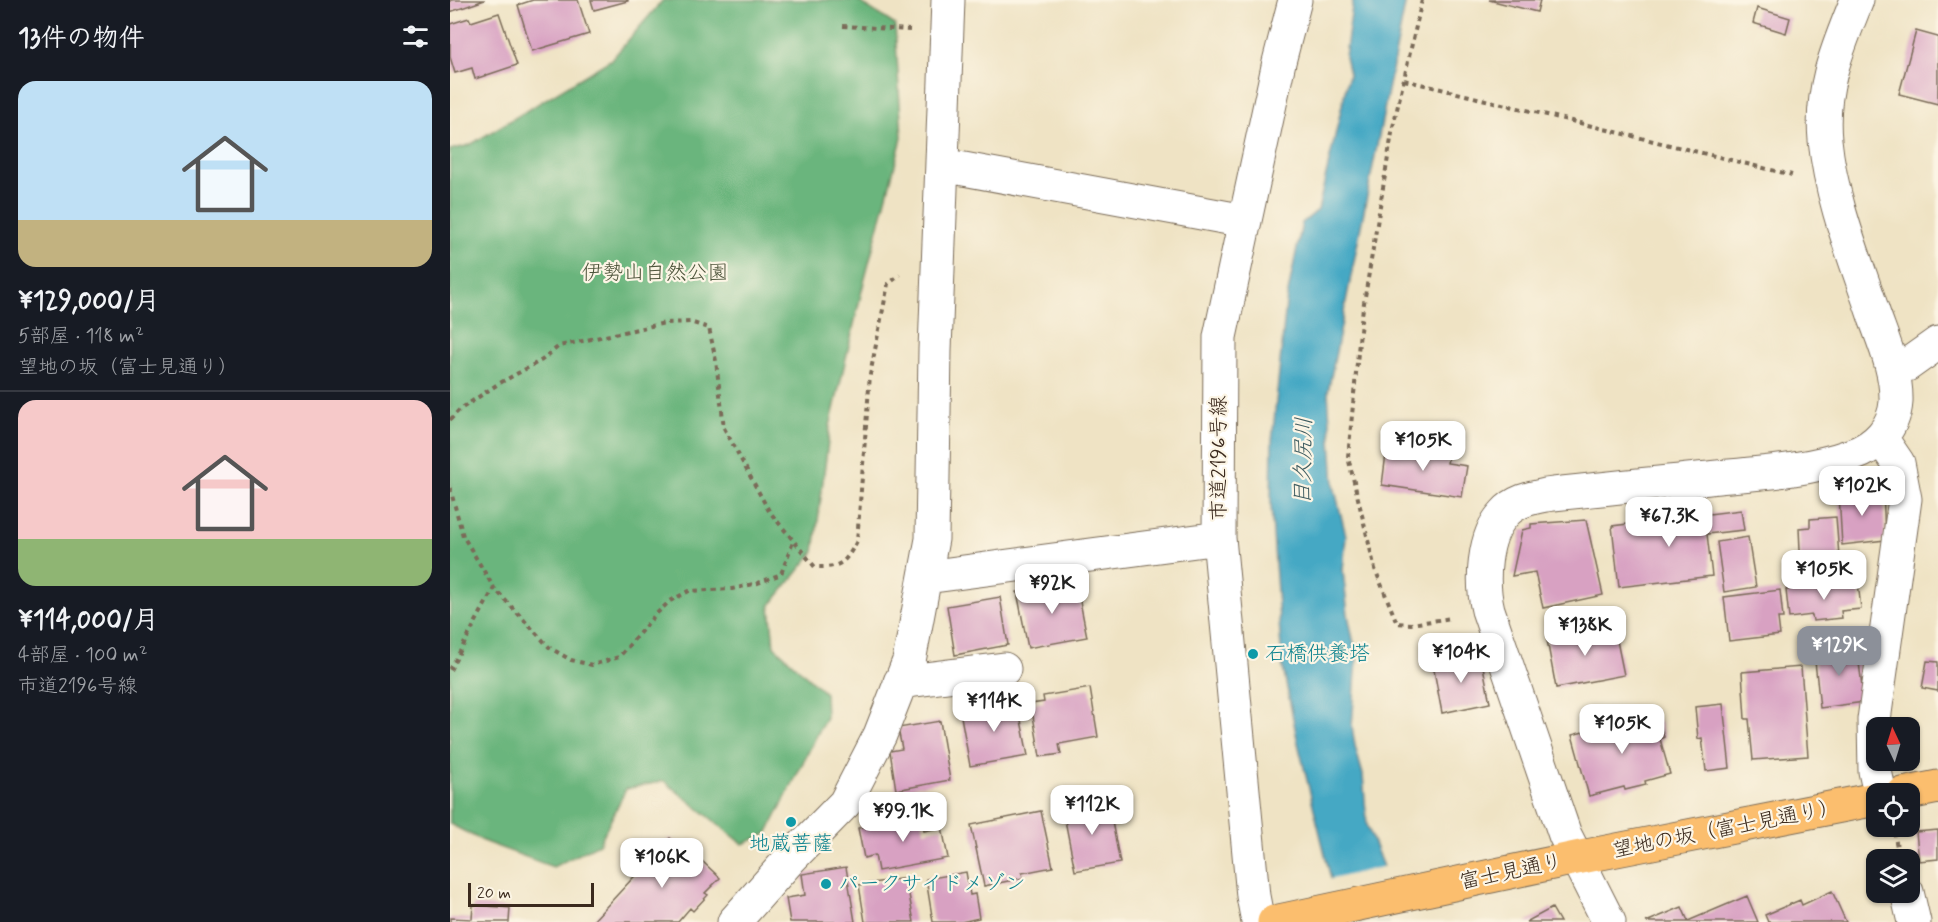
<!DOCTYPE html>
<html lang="ja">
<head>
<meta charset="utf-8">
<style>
	:root { --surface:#171b24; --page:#20242c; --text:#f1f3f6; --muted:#9ea1a6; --line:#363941; --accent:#8c9099 }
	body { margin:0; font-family:Mynerve,"Klee One",sans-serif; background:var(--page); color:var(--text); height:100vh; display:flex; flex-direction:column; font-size:22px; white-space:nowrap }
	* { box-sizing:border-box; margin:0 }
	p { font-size:20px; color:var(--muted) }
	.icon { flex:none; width:33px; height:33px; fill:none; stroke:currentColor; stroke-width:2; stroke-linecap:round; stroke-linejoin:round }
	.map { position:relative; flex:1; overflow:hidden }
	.sheet { display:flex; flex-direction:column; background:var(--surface); width:450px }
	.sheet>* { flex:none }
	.needle { width:39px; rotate:356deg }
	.buttons { position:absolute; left:1416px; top:717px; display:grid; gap:12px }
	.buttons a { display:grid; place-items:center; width:54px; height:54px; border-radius:12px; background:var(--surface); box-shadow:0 2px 4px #0004; font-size:30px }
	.scale { position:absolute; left:18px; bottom:15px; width:126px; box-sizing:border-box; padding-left:6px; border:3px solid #3b2a1e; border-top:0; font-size:16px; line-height:21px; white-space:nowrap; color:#3b2a1e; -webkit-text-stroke:4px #fcf5e5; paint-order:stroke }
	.price { position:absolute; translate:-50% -51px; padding:0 14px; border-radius:12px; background:#fff; color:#222; font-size:20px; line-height:39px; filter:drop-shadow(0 2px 3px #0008) }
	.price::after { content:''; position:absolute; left:50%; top:36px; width:18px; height:14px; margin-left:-9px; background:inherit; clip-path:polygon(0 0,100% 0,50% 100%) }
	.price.active { background:var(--accent); color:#fff }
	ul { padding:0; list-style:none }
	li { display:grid; align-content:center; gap:12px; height:318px; padding:0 18px }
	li+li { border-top:2px solid var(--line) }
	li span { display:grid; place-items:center; height:186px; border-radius:18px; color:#555 }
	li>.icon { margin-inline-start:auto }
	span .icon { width:108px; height:108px; fill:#fffc; stroke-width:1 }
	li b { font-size:26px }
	h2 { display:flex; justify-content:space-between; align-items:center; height:72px; padding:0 18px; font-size:26px }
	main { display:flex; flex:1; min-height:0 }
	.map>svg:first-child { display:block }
	.forest { fill:#6ab57d; stroke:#52704e; stroke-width:1.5 }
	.water { fill:#44a8c4; stroke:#406971; stroke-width:1.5 }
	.pier { fill:#efe3c4 }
	.building { fill:#d8a1c2 }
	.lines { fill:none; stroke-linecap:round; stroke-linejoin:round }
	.minor-casing { stroke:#7a6b58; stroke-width:35 }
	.major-casing { stroke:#7a6b58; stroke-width:35 }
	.path { stroke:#7a6b58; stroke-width:4; stroke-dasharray:4.5 4.5; stroke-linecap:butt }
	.minor { stroke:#fff; stroke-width:33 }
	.major { stroke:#fbbe6e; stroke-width:33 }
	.culture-dot { fill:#0f9aa8; stroke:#fcf5e5; stroke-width:2 }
	.labels { text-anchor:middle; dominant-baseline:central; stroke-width:4.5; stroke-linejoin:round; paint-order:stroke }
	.park-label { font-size:21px; fill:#4d543b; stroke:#fcf5e5 }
	.street-label { font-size:21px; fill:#3b2a1e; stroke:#fcf5e5 }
	.culture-label { font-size:21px; fill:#0d838f; stroke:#fcf5e5; text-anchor:start }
	.water-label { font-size:22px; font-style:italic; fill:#3f5c60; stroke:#fcf5e5 }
</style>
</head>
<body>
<main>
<section class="sheet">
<h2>13件の物件<svg class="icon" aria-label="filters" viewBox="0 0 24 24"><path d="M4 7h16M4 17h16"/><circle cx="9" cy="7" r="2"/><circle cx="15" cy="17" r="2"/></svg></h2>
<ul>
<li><span style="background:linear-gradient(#bfe0f5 75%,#c2b280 0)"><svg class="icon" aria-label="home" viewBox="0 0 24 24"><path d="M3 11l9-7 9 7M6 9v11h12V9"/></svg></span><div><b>¥129,000/月</b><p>5部屋 · 118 m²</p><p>望地の坂（富士見通り）</p></div></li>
<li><span style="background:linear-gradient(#f6c9c9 75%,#8fb573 0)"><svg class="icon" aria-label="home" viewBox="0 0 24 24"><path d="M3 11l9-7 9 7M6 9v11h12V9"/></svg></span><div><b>¥114,000/月</b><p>4部屋 · 100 m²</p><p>市道2196号線</p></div></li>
</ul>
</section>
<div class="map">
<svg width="1488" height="922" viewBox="0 0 1488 922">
	<rect width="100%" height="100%" fill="#fcf5e5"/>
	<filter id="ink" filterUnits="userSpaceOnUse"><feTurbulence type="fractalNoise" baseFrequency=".0167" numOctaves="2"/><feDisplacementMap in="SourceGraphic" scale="12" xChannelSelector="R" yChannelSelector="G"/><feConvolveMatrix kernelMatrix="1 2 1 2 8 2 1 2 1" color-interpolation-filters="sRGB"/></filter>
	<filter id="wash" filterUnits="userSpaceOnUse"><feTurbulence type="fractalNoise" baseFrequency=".008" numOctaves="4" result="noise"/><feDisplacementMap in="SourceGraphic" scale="24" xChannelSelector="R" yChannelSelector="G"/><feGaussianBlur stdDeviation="1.35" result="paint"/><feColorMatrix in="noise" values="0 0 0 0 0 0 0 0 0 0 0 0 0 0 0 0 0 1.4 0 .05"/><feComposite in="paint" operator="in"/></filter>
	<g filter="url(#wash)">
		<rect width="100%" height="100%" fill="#efe3c4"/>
		<path class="forest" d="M 213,0 L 407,0 L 445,25 L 452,138 L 413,286 L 380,426 L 364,552 L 320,606 L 324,646 L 375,693 L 376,717 L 317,834 L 293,844 L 214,781 L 176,789 L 149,844 L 103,867 L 35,842 L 0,824 L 0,150 L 20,145 L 162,59 Z"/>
		<path class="water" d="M 903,0 L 956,0 L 878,392 L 884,486 L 896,536 L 893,571 L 898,615 L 907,659 L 902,726 L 905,746 L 913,775 L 917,825 L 933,867 L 939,922 L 902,922 L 881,879 L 848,743 L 832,663 L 821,505 L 822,442 L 836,303 L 852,223 L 868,210 L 888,123 L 899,74 L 895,57 Z"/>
		<path class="pier" d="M 936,866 L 942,922 L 899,922 L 878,880 Z"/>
		<g id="blocks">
			<path class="building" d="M 0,0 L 35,0 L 0,12 Z
				M 83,0 L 128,0 L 139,34 L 82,51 L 68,5 Z
				M 141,0 L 178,0 L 178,1 L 144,10 Z
				M 1039,0 L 1090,0 L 1087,12 Z
				M 1307,8 L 1340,18 L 1336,33 L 1303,23 Z
				M 49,13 L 67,65 L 25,79 L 22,68 L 5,73 L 0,57 L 0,24 L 19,18 L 21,22 Z
				M 1466,31 L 1488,37 L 1488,104 L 1449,94 Z
				M 937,446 L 999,455 L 997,463 L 1017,466 L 1012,497 L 932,485 Z
				M 1433,488 L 1435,540 L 1392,545 L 1389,494 L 1409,494 L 1409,489 Z
				M 1291,510 L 1294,530 L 1257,534 L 1262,576 L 1169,587 L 1162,526 Z
				M 1386,517 L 1390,569 L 1385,569 L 1386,577 L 1367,578 L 1366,571 L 1351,572 L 1349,528 L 1360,527 L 1360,519 Z
				M 1136,520 L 1153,595 L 1093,608 L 1085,572 L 1062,576 L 1072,530 L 1081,528 L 1081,524 Z
				M 1298,537 L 1306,587 L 1274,592 L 1267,542 Z
				M 626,581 L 637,637 L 578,648 L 567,592 Z
				M 1408,582 L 1411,609 L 1391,611 L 1392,618 L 1363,621 L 1362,615 L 1339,618 L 1336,590 Z
				M 1330,590 L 1333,618 L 1328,618 L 1330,635 L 1279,641 L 1274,597 Z
				M 550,597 L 558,645 L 505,655 L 497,606 Z
				M 1164,626 L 1174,675 L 1106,688 L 1097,640 Z
				M 1407,647 L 1414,702 L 1370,708 L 1364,652 Z
				M 1031,656 L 1040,703 L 992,713 L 983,665 Z
				M 1477,661 L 1488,662 L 1488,691 L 1472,688 Z
				M 1351,667 L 1358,756 L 1303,760 L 1299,719 L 1295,719 L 1292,672 Z
				M 640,688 L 648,737 L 609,744 L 611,754 L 590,757 L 581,704 L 594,702 L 593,696 Z
				M 567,700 L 578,756 L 520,766 L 510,711 Z
				M 1273,704 L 1280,768 L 1256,771 L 1252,738 L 1248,739 L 1245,707 Z
				M 1201,714 L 1203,721 L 1209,720 L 1214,737 L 1210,739 L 1220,774 L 1195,781 L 1196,785 L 1175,790 L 1174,787 L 1139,796 L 1122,735 Z
				M 490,721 L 500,780 L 446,790 L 440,751 L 452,749 L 448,728 Z
				M 658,801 L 670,863 L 625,871 L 613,810 Z
				M 591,811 L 603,867 L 572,873 L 573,878 L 534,886 L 521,825 Z
				M 472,816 L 474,831 L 492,827 L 498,858 L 428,871 L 425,855 L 414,858 L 408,828 Z
				M 1488,830 L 1488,859 L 1469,861 L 1466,832 Z
				M 220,838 L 248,864 L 252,861 L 270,878 L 255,893 L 258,895 L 243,911 L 240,908 L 228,922 L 142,922 Z
				M 396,867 L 405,922 L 340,922 L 336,898 L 355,895 L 352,874 Z
				M 516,872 L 520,895 L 525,894 L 529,918 L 511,922 L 483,922 L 476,879 Z
				M 456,878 L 464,922 L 415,922 L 409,885 Z
				M 1382,891 L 1396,922 L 1318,922 L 1315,915 L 1350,900 L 1352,905 Z
				M 1297,896 L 1308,922 L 1196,922 L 1232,907 L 1238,921 Z
				M 23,905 L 60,908 L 59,922 L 0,922 L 0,918 L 22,919 Z
				M 1102,908 L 1110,922 L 1076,922 Z"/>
		</g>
	</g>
	<g filter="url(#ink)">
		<use href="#blocks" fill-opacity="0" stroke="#7a6b58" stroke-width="1.5"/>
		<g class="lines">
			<defs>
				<path id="minor" d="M 492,165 L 795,221
					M 1442,367 L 1457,365 L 1488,343
					M 476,577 L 769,538
					M 450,682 L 554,669
					M 1430,794 L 1425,771 L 1424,720 L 1455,499 L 1448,463 L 1431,438
					M 1457,892 L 1464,922
					M 284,922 L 340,859 L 395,803 L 430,735 L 459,661 L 482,539 L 485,350 L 498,0
					M 808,922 L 803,896 L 769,538 L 770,337 L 829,62 L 845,0
					M 1159,922 L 1115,835 L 1038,610 C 1031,582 1033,536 1054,514 C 1065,501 1081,498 1096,495 C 1154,488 1211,483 1268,477 C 1313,473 1360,470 1402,455 C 1426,447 1444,428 1446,402 C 1447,372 1434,343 1424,315 C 1405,258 1381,200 1375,140 C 1370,87 1388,48 1407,0"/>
				<path id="major" d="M 1453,794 L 1488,787
					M 824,922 L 1126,858 L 1426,799"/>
			</defs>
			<use href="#minor" class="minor-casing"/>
			<use href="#major" class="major-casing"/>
			<path class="path" d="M 972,0 L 943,127 L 911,321 L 898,457 L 925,569 L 947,623 L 961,624 L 1002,618
				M 393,26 L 460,30
				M 954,80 L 1342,175
				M 0,420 L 9,410 L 48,384 L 92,360 L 109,346 L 215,323 L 240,322 L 259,328 L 266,361 L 274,428 L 319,511 L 365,567 C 391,568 395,563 407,541 L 420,375 L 438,284 L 450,275
				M 0,488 L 13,536 L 44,588 L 100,648 L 121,660 L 142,665 L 169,657 L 205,615 L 220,601 L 239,591 L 282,589 L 308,583 L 331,574 L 343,542
				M 0,670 L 44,588
				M 1444,832 L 1449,857"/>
			<use href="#minor" class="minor"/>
			<use href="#major" class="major"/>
		</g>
	</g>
	<g class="culture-dot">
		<circle cx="803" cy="654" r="6"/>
		<circle cx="341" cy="822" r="6"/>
		<circle cx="376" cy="884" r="6"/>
	</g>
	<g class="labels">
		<g class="park-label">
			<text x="205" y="273">伊勢山自然公園</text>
		</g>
		<g class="street-label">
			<text transform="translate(769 458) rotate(-90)">市道2196号線</text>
			<text transform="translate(1276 829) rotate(-11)">望地の坂（富士見通り）</text>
			<text transform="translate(1061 872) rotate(-12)">富士見通り</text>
		</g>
		<g class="culture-label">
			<text x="815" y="654">石橋供養塔</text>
			<text x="341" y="844" text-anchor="middle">地蔵菩薩</text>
			<text x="388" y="884">パークサイドメゾン</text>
		</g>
		<g class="water-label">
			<text transform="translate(854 461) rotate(-89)">目久尻川</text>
		</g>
	</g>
</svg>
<div class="buttons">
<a><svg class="needle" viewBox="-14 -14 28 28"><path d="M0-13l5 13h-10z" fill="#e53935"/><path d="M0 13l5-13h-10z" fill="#9ea1a6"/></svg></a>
<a><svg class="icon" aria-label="locate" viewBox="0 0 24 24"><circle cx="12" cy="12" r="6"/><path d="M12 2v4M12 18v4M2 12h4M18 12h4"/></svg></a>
<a><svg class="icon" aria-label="layers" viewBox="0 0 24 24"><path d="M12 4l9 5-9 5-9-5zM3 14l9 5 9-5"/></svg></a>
</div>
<div class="scale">20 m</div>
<b class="price" style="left:973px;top:472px">¥105K</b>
<b class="price" style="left:1412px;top:517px">¥102K</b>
<b class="price" style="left:1219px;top:548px">¥67.3K</b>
<b class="price" style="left:1374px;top:601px">¥105K</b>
<b class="price" style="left:602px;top:615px">¥92K</b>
<b class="price" style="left:1135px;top:657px">¥138K</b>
<b class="price active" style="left:1389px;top:677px">¥129K</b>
<b class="price" style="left:1011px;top:684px">¥104K</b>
<b class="price" style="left:544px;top:733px">¥114K</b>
<b class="price" style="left:1172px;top:755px">¥105K</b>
<b class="price" style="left:642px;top:836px">¥112K</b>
<b class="price" style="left:453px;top:843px">¥99.1K</b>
<b class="price" style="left:212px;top:889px">¥106K</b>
</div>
</main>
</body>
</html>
